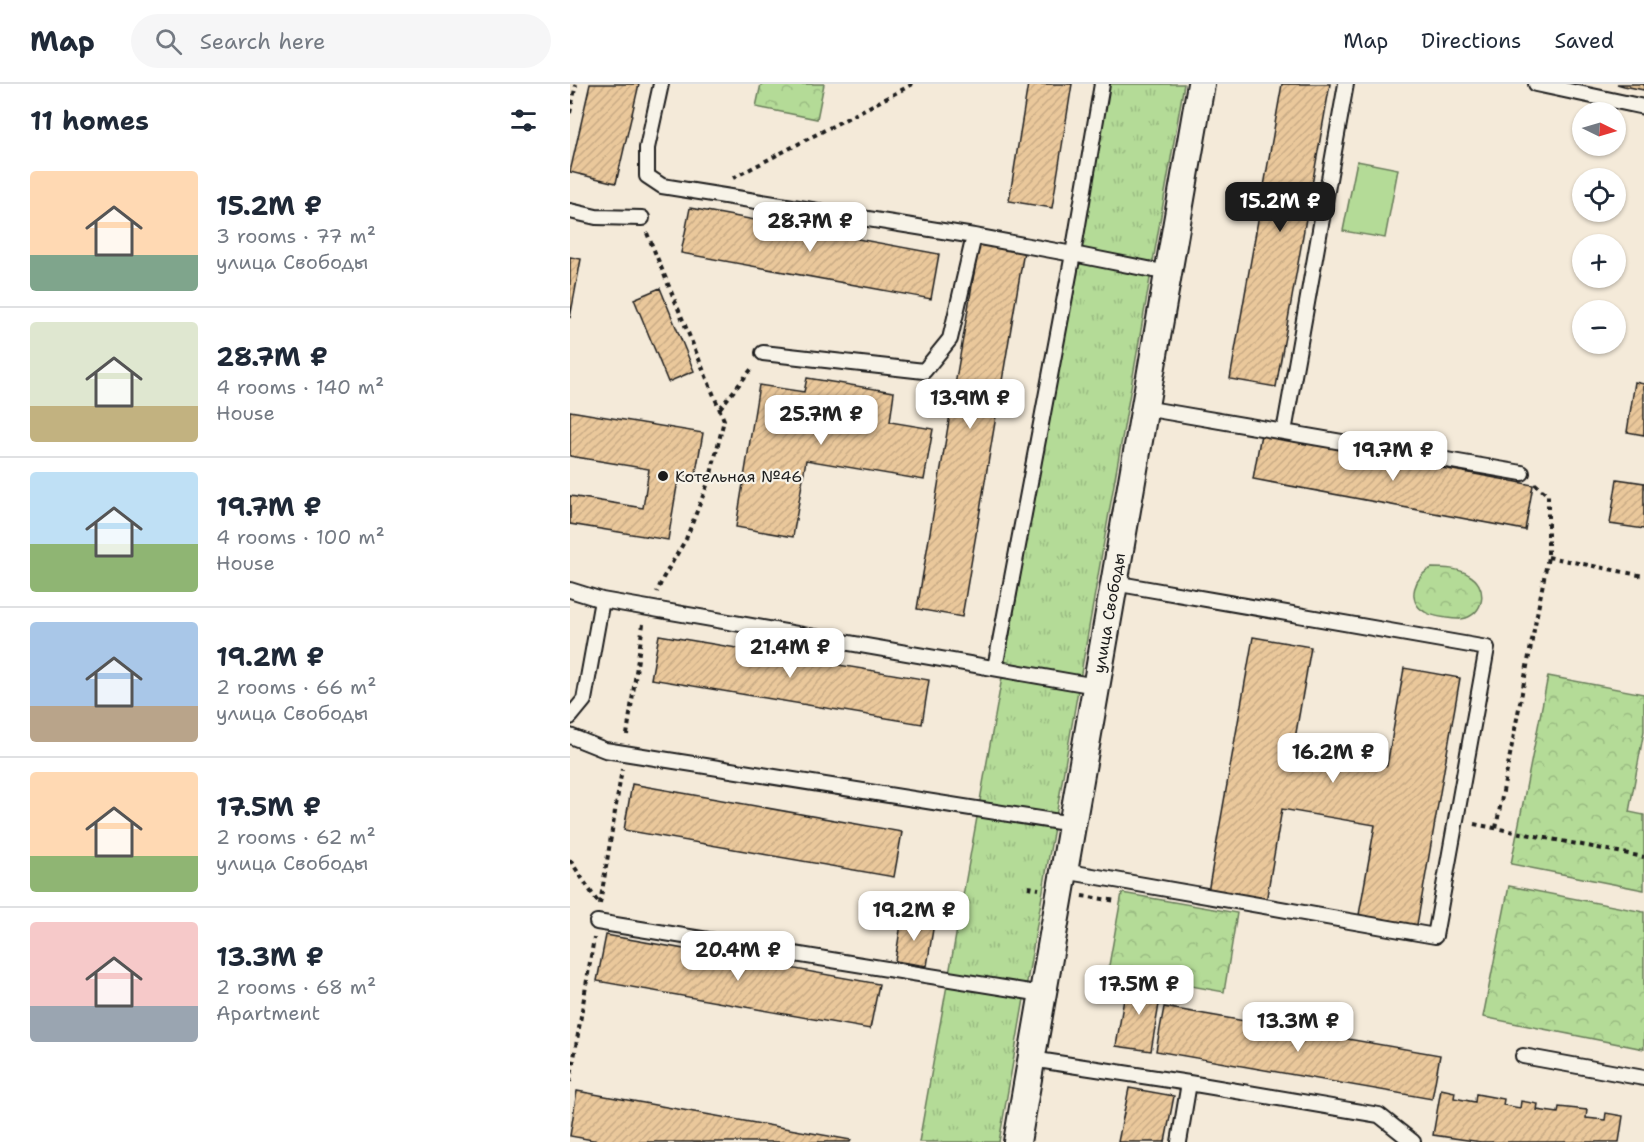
<!DOCTYPE html>
<html lang="en">
<head>
<meta charset="utf-8">
<style>
	:root { --surface:#fff; --page:#f6f6f7; --text:#1f2937; --muted:#747a83; --line:#e0e1e3; --accent:#1c1c1c }
	body { margin:0; font-family:"Shantell Sans",sans-serif; background:var(--page); color:var(--text); height:100vh; display:flex; flex-direction:column; font-size:22px; white-space:nowrap }
	* { box-sizing:border-box; margin:0 }
	p { font-size:20px; color:var(--muted) }
	.icon { flex:none; width:33px; height:33px; fill:none; stroke:currentColor; stroke-width:2; stroke-linecap:round; stroke-linejoin:round }
	.map { position:relative; flex:1; overflow:hidden }
	.side { display:flex; flex-direction:column; background:var(--surface); width:570px }
	.side>* { flex:none }
	.needle { width:39px; rotate:95deg }
	.buttons { position:absolute; left:1002px; top:18px; display:grid; gap:12px }
	.buttons a { display:grid; place-items:center; width:54px; height:54px; border-radius:50%; background:var(--surface); box-shadow:0 2px 4px #0004; font-size:30px }
	.price { position:absolute; translate:-50% -51px; padding:0 14px; border-radius:12px; background:#fff; color:#222; font-size:20px; line-height:39px; filter:drop-shadow(0 2px 3px #0008) }
	.price::after { content:''; position:absolute; left:50%; top:36px; width:18px; height:14px; margin-left:-9px; background:inherit; clip-path:polygon(0 0,100% 0,50% 100%) }
	.price.current { background:var(--accent); color:#fff }
	ul { padding:0; list-style:none }
	li { display:flex; align-items:center; gap:18px; height:150px; padding:0 30px }
	li+li { border-top:2px solid var(--line) }
	li span { display:grid; place-items:center; flex:none; width:168px; height:120px; border-radius:6px; color:#555 }
	li>.icon { margin-inline-start:auto }
	span .icon { width:72px; height:72px; fill:#fffc; stroke-width:1 }
	li b { font-size:26px }
	h2 { display:flex; justify-content:space-between; align-items:center; height:72px; padding:0 30px; font-size:26px }
	header { display:flex; align-items:center; gap:36px; box-sizing:border-box; height:84px; padding:0 30px; background:var(--surface); border-bottom:2px solid var(--line) }
	header strong { font-size:28px }
	nav { display:flex; gap:33px; margin-inline-start:auto; font-size:21px }
	.search { width:420px; height:54px; background:var(--page); display:flex; align-items:center; gap:15px; box-sizing:border-box; padding:0 21px; border-radius:33px; color:var(--muted); font-size:22px }
	main { display:flex; flex:1; min-height:0 }
	.map>svg:first-child { display:block }
	.grass { fill:url(#grass-tufts); stroke:#687c5a; stroke-width:1.5 }
	.park { fill:url(#park-crowns); stroke:#687c5a; stroke-width:1.5 }
	.garden { fill:#b4db97; stroke:#687c5a; stroke-width:1.5 }
	.building { fill:url(#building-hatch); stroke:#1c1c1c; stroke-width:1.5 }
	.lines { fill:none; stroke-linecap:round; stroke-linejoin:round }
	.lane-casing { stroke:#1c1c1c; stroke-width:18 }
	.street-casing { stroke:#1c1c1c; stroke-width:30 }
	.path { stroke:#1c1c1c; stroke-width:4; stroke-dasharray:4.5 4.5; stroke-linecap:butt }
	.lane { stroke:#f7f3e8; stroke-width:14 }
	.street { stroke:#f7f3e8; stroke-width:26 }
	.poi-dot { fill:#1c1c1c; stroke:#f7f3e8; stroke-width:2 }
	.labels { text-anchor:middle; dominant-baseline:central; stroke-width:4.5; stroke-linejoin:round; paint-order:stroke }
	.poi-label { font-size:16px; fill:#1c1c1c; stroke:#f7f3e8; text-anchor:start }
	.street-label { font-size:16px; fill:#1c1c1c; stroke:#f7f3e8 }
</style>
</head>
<body>
<header>
<strong>Map</strong>
<div class="search"><svg class="icon" aria-label="search" viewBox="0 0 24 24"><circle cx="10" cy="10" r="6"/><path d="M15 15l6 6"/></svg>Search here</div>
<nav><a>Map</a><a>Directions</a><a>Saved</a></nav>
</header>
<main>
<section class="side">
<h2>11 homes<svg class="icon" aria-label="filters" viewBox="0 0 24 24"><path d="M4 7h16M4 17h16"/><circle cx="9" cy="7" r="2"/><circle cx="15" cy="17" r="2"/></svg></h2>
<ul>
<li><span style="background:linear-gradient(#ffd9b3 70%,#7fa58c 0)"><svg class="icon" aria-label="home" viewBox="0 0 24 24"><path d="M3 11l9-7 9 7M6 9v11h12V9"/></svg></span><div><b>15.2M ₽</b><p>3 rooms · 77 m²</p><p>улица Свободы</p></div></li>
<li><span style="background:linear-gradient(#dfe7d0 70%,#c2b280 0)"><svg class="icon" aria-label="home" viewBox="0 0 24 24"><path d="M3 11l9-7 9 7M6 9v11h12V9"/></svg></span><div><b>28.7M ₽</b><p>4 rooms · 140 m²</p><p>House</p></div></li>
<li><span style="background:linear-gradient(#bfe0f5 60%,#8fb573 0)"><svg class="icon" aria-label="home" viewBox="0 0 24 24"><path d="M3 11l9-7 9 7M6 9v11h12V9"/></svg></span><div><b>19.7M ₽</b><p>4 rooms · 100 m²</p><p>House</p></div></li>
<li><span style="background:linear-gradient(#a9c7e8 70%,#b9a48a 0)"><svg class="icon" aria-label="home" viewBox="0 0 24 24"><path d="M3 11l9-7 9 7M6 9v11h12V9"/></svg></span><div><b>19.2M ₽</b><p>2 rooms · 66 m²</p><p>улица Свободы</p></div></li>
<li><span style="background:linear-gradient(#ffd9b3 70%,#8fb573 0)"><svg class="icon" aria-label="home" viewBox="0 0 24 24"><path d="M3 11l9-7 9 7M6 9v11h12V9"/></svg></span><div><b>17.5M ₽</b><p>2 rooms · 62 m²</p><p>улица Свободы</p></div></li>
<li><span style="background:linear-gradient(#f6c9c9 70%,#9aa5b1 0)"><svg class="icon" aria-label="home" viewBox="0 0 24 24"><path d="M3 11l9-7 9 7M6 9v11h12V9"/></svg></span><div><b>13.3M ₽</b><p>2 rooms · 68 m²</p><p>Apartment</p></div></li>
</ul>
</section>
<div class="map">
<svg width="1074" height="1058" viewBox="0 0 1074 1058">
	<defs>
		<pattern id="grass-tufts" width="24" height="20" patternUnits="userSpaceOnUse" patternTransform="scale(1.5)"><rect width="24" height="20" fill="#b4db97"/><path d="M3 7l-1-3M5 7V3M7 7l1-3M15 17l-1-3M17 17v-4M19 17l1-3" fill="none" stroke="#9abb82"/></pattern>
		<pattern id="park-crowns" width="20" height="18" patternUnits="userSpaceOnUse" patternTransform="scale(1.5)"><rect width="20" height="18" fill="#b4db97"/><path d="M2 6a3 3 0 1 1 6 0M12 15a3 3 0 1 1 6 0" fill="none" stroke="#9abb82"/></pattern>
		<pattern id="building-hatch" width="6" height="6" patternUnits="userSpaceOnUse" patternTransform="scale(1.5)"><rect width="6" height="6" fill="#eac89b"/><path d="M-1 1l2-2M0 6l6-6M5 7l2-2" fill="none" stroke="#c8ab85"/></pattern>
	</defs>
	<rect width="100%" height="100%" fill="#f4ead9"/>
	<filter id="ink" filterUnits="userSpaceOnUse"><feTurbulence type="fractalNoise" baseFrequency=".0167" numOctaves="2"/><feDisplacementMap in="SourceGraphic" scale="12" xChannelSelector="R" yChannelSelector="G"/><feConvolveMatrix kernelMatrix="1 2 1 2 8 2 1 2 1" color-interpolation-filters="sRGB"/></filter>
	<g filter="url(#ink)">
		<path class="grass" d="M 538,0 L 614,0 L 429,1058 L 349,1058 Z"/>
		<path class="park" d="M 191,0 L 254,0 L 247,35 L 186,23 Z
			M 862,484 C 874,484 889,484 899,491 C 917,501 916,527 896,534 C 890,536 883,535 877,534 C 870,533 861,532 855,528 C 835,517 845,491 862,484 Z
			M 978,592 L 1074,610 L 1074,647 L 1059,728 L 1074,731 L 1074,806 L 941,780 Z
			M 939,802 L 1074,828 L 1074,965 L 913,933 Z
			M 552,809 L 667,829 L 654,908 L 538,887 Z"/>
		<path class="garden" d="M 787,77 L 828,85 L 815,154 L 773,147 Z"/>
		<path class="building" d="M 20,0 L 69,0 L 46,99 L 0,88 Z
			M 458,0 L 502,0 L 482,124 L 439,117 Z
			M 712,0 L 760,0 L 706,303 L 660,295 Z
			M 1047,0 L 1074,0 L 1074,6 L 1054,2 Z
			M 120,124 L 369,170 L 361,215 L 111,169 Z
			M 409,160 L 454,167 L 392,533 L 347,525 Z
			M 0,173 L 11,175 L 0,234 Z
			M 90,204 L 124,287 L 98,298 L 64,215 Z
			M 237,294 L 324,308 L 320,338 L 363,345 L 354,396 L 236,376 L 223,453 L 166,443 L 189,301 L 234,308 Z
			M 1065,298 L 1074,300 L 1074,351 L 1057,348 Z
			M 0,327 L 133,349 L 125,393 L 109,390 L 98,456 L 0,440 L 0,412 L 73,424 L 79,385 L 0,372 Z
			M 691,350 L 963,401 L 955,446 L 683,395 Z
			M 1047,395 L 1074,399 L 1074,445 L 1040,440 Z
			M 89,551 L 359,596 L 352,640 L 81,595 Z
			M 683,553 L 741,563 L 723,666 L 817,682 L 834,584 L 890,594 L 847,841 L 789,831 L 805,741 L 712,725 L 696,818 L 638,808 Z
			M 62,700 L 332,748 L 324,793 L 54,746 Z
			M 332,834 L 364,839 L 357,882 L 325,877 Z
			M 36,851 L 309,900 L 300,945 L 27,897 Z
			M 557,897 L 592,903 L 581,967 L 546,962 Z
			M 594,923 L 870,971 L 862,1015 L 586,967 Z
			M 559,1004 L 604,1012 L 595,1058 L 548,1058 Z
			M 871,1005 L 885,1008 L 884,1014 L 905,1018 L 906,1010 L 934,1015 L 933,1021 L 950,1024 L 951,1017 L 968,1020 L 967,1026 L 988,1029 L 989,1023 L 1017,1026 L 1016,1034 L 1035,1036 L 1036,1029 L 1053,1032 L 1049,1058 L 911,1058 L 863,1051 Z
			M 7,1007 L 281,1056 L 280,1058 L 34,1058 L 0,1052 Z"/>
		<g class="lines">
			<defs>
				<path id="lane" d="M 91,0 L 77,64 L 77,92 L 92,102 L 404,152 L 503,170 L 598,189
					M 966,0 L 1074,23
					M 0,127 L 26,133 L 72,134
					M 193,269 L 354,287 L 380,255 L 404,152
					M 574,324 L 952,389
					M 714,348 L 776,0
					M 0,506 L 32,516 L 526,602
					M 425,584 L 503,170 L 532,0
					M 0,633 L 14,616 L 32,516
					M 0,652 L 35,666 L 502,740
					M 494,787 L 865,852 L 917,564 L 544,499
					M 27,838 L 472,910
					M 953,972 L 1074,994
					M 461,975 L 619,999 L 809,1031 L 843,1058
					M 609,1058 L 619,999"/>
				<path id="street" d="M 447,1058 L 631,0"/>
			</defs>
			<use href="#lane" class="lane-casing"/>
			<use href="#street" class="street-casing"/>
			<path class="path" d="M 0,29 L 6,0
				M 163,94 L 343,0
				M 77,149 L 154,336 L 140,394 L 116,455 L 93,494 L 87,508
				M 150,324 L 183,283
				M 978,473 L 1074,492
				M 57,651 L 73,540
				M 904,740 L 1074,773
				M 926,744 L 978,473 L 978,411 L 964,399
				M 0,776 L 29,820
				M 458,803 L 469,805
				M 512,812 L 547,817
				M 30,820 L 52,685
				M 0,998 L 24,854"/>
			<use href="#lane" class="lane"/>
			<use href="#street" class="street"/>
		</g>
	</g>
	<circle class="poi-dot" cx="93" cy="392" r="6"/>
	<g class="labels">
		<g class="poi-label">
			<text x="105" y="392">Котельная №46</text>
		</g>
		<g class="street-label">
			<text transform="translate(539 529) rotate(-80)">улица Свободы</text>
		</g>
	</g>
</svg>
<div class="buttons">
<a><svg class="needle" viewBox="-14 -14 28 28"><path d="M0-13l5 13h-10z" fill="#e53935"/><path d="M0 13l5-13h-10z" fill="#747a83"/></svg></a>
<a><svg class="icon" aria-label="locate" viewBox="0 0 24 24"><circle cx="12" cy="12" r="6"/><path d="M12 2v4M12 18v4M2 12h4M18 12h4"/></svg></a>
<a>+</a>
<a>−</a>
</div>
<b class="price current" style="left:710px;top:149px">15.2M ₽</b>
<b class="price" style="left:240px;top:169px">28.7M ₽</b>
<b class="price" style="left:400px;top:346px">13.9M ₽</b>
<b class="price" style="left:251px;top:362px">25.7M ₽</b>
<b class="price" style="left:823px;top:398px">19.7M ₽</b>
<b class="price" style="left:220px;top:595px">21.4M ₽</b>
<b class="price" style="left:763px;top:700px">16.2M ₽</b>
<b class="price" style="left:344px;top:858px">19.2M ₽</b>
<b class="price" style="left:168px;top:898px">20.4M ₽</b>
<b class="price" style="left:569px;top:932px">17.5M ₽</b>
<b class="price" style="left:728px;top:969px">13.3M ₽</b>
</div>
</main>
</body>
</html>
